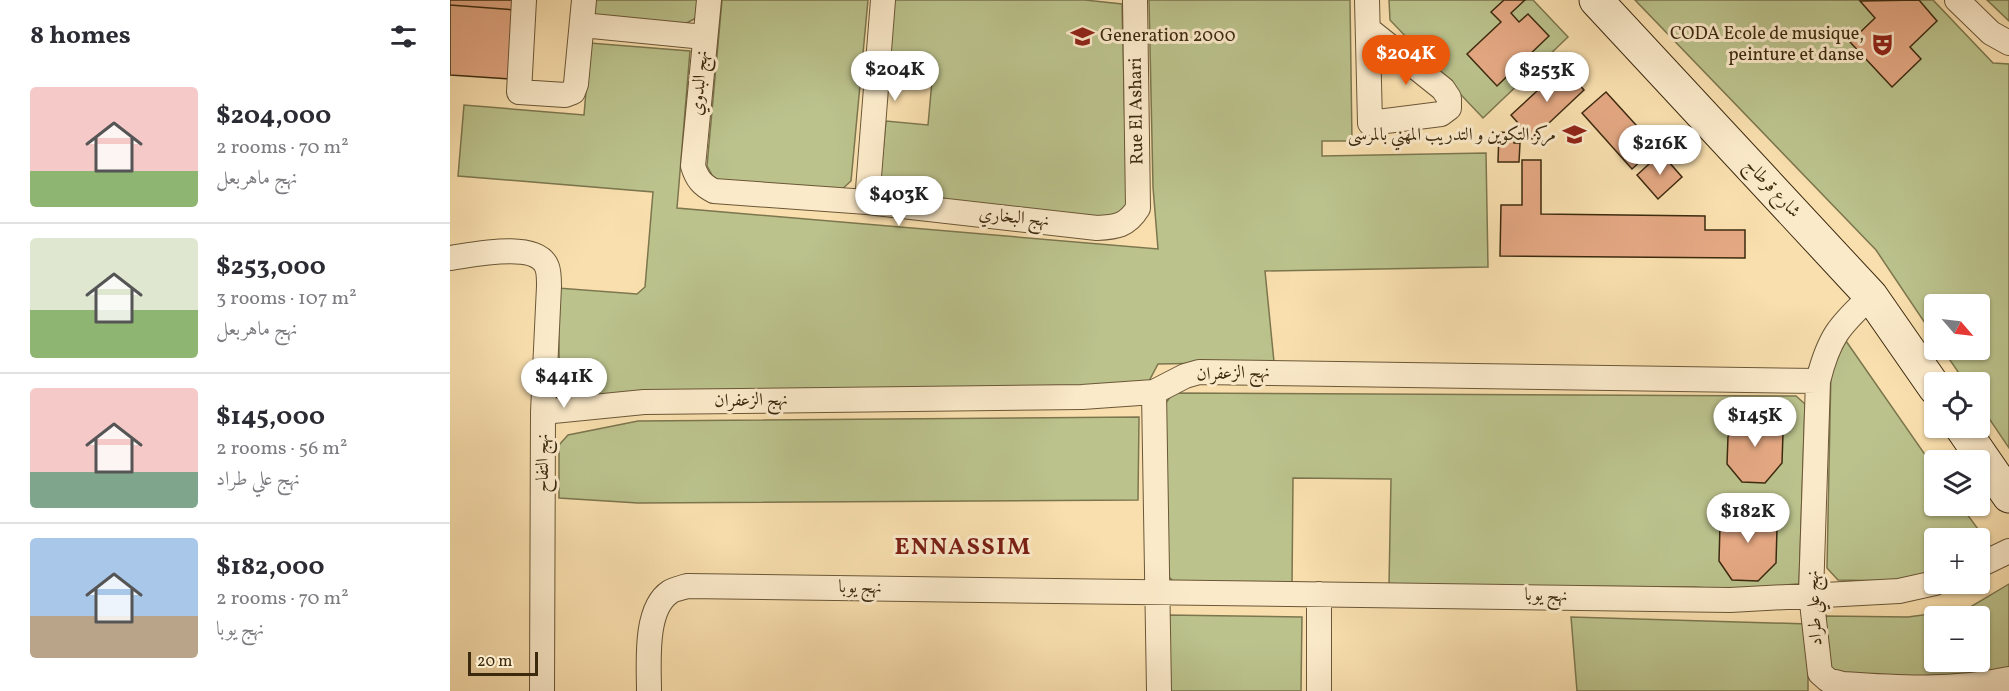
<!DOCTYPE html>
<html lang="en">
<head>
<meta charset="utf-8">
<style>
	:root { --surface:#fff; --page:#f2f2f3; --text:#2b2b33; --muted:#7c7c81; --line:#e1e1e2; --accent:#ea580c }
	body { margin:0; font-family:Vollkorn,Amiri,serif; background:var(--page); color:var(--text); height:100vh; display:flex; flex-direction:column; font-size:22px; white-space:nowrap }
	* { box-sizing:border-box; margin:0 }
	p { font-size:20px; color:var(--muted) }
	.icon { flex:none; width:33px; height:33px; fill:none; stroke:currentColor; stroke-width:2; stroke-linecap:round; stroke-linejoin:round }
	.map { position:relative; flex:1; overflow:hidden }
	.panel { display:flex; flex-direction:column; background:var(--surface); width:450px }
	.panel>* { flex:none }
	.needle { width:39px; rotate:118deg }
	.controls { position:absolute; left:1474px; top:294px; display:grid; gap:12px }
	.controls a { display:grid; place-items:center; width:66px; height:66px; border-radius:6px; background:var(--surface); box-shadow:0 2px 4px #0004; font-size:30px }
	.scale { position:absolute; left:18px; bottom:15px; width:70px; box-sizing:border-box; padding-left:6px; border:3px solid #3c2a0f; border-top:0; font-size:16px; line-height:21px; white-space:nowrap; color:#3c2a0f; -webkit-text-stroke:4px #fbeaca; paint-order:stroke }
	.price { position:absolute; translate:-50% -51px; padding:0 14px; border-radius:21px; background:#fff; color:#222; font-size:20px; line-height:39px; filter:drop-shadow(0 2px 3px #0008) }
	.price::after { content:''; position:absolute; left:50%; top:36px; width:18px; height:14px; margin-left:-9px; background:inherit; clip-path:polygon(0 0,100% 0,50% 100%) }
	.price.selected { background:var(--accent); color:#fff }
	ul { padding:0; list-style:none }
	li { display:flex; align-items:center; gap:18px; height:150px; padding:0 30px }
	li+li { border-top:2px solid var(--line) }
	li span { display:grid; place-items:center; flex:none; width:168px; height:120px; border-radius:6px; color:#555 }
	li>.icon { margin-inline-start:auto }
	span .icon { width:72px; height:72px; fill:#fffc; stroke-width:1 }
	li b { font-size:26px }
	h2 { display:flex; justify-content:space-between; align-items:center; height:72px; padding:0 30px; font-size:26px }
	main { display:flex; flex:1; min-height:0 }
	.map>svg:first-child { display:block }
	.green { fill:#bbc28c; stroke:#7c764e; stroke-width:1.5; fill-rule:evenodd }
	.building { fill:#e4a883; stroke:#3c2a0f; stroke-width:1.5 }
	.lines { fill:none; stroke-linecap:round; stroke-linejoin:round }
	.street-casing { stroke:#6b5737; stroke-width:26 }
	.secondary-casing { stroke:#3c2a0f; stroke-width:35 }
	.street { stroke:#fbeaca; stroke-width:24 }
	.secondary { stroke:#fbeaca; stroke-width:33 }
	.labels { text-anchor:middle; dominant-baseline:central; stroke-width:6; stroke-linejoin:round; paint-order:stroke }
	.poi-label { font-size:18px; fill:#3c2a0f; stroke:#fbeaca; text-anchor:end }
	.street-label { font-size:18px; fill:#3c2a0f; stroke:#fbeaca }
	.district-label { font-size:24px; font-weight:bold; letter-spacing:1.5px; fill:#7a1f14; stroke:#fbeaca }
</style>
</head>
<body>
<main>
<section class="panel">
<h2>8 homes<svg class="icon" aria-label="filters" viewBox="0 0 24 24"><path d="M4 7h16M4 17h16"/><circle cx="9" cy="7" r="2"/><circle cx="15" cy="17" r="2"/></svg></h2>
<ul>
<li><span style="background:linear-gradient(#f6c9c9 70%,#8fb573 0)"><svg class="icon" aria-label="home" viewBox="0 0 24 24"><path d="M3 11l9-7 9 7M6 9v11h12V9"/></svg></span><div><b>$204,000</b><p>2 rooms · 70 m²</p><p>نهج ماهربعل</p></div></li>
<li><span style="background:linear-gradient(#dfe7d0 60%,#8fb573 0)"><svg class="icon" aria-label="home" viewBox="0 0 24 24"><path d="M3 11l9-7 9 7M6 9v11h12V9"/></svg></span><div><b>$253,000</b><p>3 rooms · 107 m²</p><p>نهج ماهربعل</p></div></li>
<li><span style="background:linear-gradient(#f6c9c9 70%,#7fa58c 0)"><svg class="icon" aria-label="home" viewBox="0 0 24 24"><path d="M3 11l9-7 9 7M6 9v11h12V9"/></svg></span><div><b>$145,000</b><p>2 rooms · 56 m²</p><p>نهج علي طراد</p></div></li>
<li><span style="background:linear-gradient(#a9c7e8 65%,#b9a48a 0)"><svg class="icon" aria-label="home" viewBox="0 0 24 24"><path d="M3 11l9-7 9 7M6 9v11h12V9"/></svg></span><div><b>$182,000</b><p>2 rooms · 70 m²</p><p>نهج يوبا</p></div></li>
</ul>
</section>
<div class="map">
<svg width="1559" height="691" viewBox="0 0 1559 691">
	<rect width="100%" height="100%" fill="#f9dfae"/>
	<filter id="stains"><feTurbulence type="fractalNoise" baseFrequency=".00333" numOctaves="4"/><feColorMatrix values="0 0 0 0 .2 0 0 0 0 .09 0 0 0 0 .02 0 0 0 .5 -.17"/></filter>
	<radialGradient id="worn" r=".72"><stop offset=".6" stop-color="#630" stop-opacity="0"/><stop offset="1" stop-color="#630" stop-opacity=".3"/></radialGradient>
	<path class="green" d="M 138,0 L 249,0 L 248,17 L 231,26 L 147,19 L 137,9 Z
		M 272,0 L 418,0 L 401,181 L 388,193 L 266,182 L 257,166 Z
		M 443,0 L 635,0 L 672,4 L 677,211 L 663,218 L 442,199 L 430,181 L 436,121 L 478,125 L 484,59 L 438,54 Z
		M 699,0 L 900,0 L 902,141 L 872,141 L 872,156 L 1036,153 L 1038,267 L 815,271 L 824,362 L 708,364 L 698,383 L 110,408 L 108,288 L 187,294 L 195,287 L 203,192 L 8,176 L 14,105 L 134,115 L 140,43 L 240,51 L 227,208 L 708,249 L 703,187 Z
		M 939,0 L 1083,0 L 1118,37 L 1033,118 L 940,20 Z
		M 1185,0 L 1483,0 L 1543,63 L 1559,64 L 1559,448 L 1530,405 L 1530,382 L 1515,382 L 1493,350 L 1530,350 L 1530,304 L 1485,304 L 1485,338 L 1426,250 Z
		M 1537,0 L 1559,0 L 1559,21 Z
		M 1396,341 L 1485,469 L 1485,506 L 1511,506 L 1539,544 L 1530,552 L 1530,538 L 1485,538 L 1485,577 L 1445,581 L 1388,580 L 1377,568 L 1381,369 Z
		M 723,393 L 1346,396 L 1355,404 L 1349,585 L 1339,593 L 1243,587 L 939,585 L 941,479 L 843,478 L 842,585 L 727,585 L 711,569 L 713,407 Z
		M 689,417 L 688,500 L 188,503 L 109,498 L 109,445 L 118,435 L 188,421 Z
		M 1559,584 L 1559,673 L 1375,682 L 1376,616 L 1458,617 L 1517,609 ZM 1485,616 L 1530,616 L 1530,662 L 1485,662 Z
		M 717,615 L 852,617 L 851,691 L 716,691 Z
		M 1121,617 L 1358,624 L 1358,691 L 1127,691 Z"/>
	<path class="building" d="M 0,0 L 66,0 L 66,10 L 0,5 Z
		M 1054,0 L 1075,0 L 1061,13 L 1069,22 L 1078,14 L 1099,36 L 1047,86 L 1017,54 L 1051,22 L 1041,12 Z
		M 1469,0 L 1487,21 L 1460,47 L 1471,59 L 1442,87 L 1400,42 L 1425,18 L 1410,1 Z
		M 0,5 L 66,10 L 61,79 L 0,75 Z
		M 1113,67 L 1134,90 L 1082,139 L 1061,115 Z
		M 1156,92 L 1206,147 L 1182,169 L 1132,113 Z
		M 1049,132 L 1064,133 L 1064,143 L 1070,143 L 1069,162 L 1048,162 Z
		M 1211,153 L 1232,177 L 1208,199 L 1187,175 Z
		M 1072,160 L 1091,160 L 1091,214 L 1255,216 L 1255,230 L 1295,230 L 1295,258 L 1050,256 L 1051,205 L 1072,205 Z
		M 1289,415 L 1320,415 L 1333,433 L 1332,463 L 1315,483 L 1292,482 L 1277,464 L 1278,437 Z
		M 1285,507 L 1311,508 L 1327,528 L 1326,563 L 1308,581 L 1282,580 L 1269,561 L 1270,525 Z"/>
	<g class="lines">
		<defs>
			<path id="street" d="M 74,0 L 69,92 L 115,95 L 123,92 L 126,84 L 134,0
				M 259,0 L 243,166 C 247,179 252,185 264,191 L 417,202 L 647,228 C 666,227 677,226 688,208 L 685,0
				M 917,0 L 920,123 L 991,114 L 999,108 L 999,98 L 993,89 L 918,29
				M 1507,0 L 1541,33 L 1559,43
				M 132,25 L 254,37
				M 417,202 L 433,0
				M 0,258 C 22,255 87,240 97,267 C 99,272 99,280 99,286 L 93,412 L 92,691
				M 1421,296 C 1389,326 1379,337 1368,381 L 1361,594 L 1370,673 L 1378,680 L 1393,684 C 1449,688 1503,691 1559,679
				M 704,392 L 709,691
				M 93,412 L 194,402 L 632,397 L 704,392 L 735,376 L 749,372 L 1368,381
				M 1530,565 L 1559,551
				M 869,594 L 869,691
				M 199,691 C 199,664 194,609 220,592 C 224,589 232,588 237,586 L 1280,600 L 1449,591 L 1485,583"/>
			<path id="secondary" d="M 1146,0 L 1421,296 L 1485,388
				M 1512,428 L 1559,496"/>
		</defs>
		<use href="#street" class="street-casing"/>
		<use href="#secondary" class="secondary-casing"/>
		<use href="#street" class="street"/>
		<use href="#secondary" class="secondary"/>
	</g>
	<defs>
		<symbol id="school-bare" viewBox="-9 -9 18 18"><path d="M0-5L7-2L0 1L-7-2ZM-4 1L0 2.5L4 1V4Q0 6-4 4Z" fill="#8f2418" stroke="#fbeaca" stroke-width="2.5" paint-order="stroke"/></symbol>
		<symbol id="theatre-bare" viewBox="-9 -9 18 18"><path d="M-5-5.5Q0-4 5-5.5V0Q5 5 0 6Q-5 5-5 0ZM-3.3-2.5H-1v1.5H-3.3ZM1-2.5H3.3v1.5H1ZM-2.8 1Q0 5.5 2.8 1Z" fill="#8f2418" stroke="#fbeaca" stroke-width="2.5" paint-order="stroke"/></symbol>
	</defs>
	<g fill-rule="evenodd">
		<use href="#school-bare" x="616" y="20" width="33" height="33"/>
		<use href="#theatre-bare" x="1416" y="28" width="33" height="33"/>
		<use href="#school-bare" x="1108" y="118" width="33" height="33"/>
	</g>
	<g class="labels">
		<g class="poi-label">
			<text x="1414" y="34">CODA Ecole de musique,<tspan x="1414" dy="21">peinture et danse</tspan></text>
			<text x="650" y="36" text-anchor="start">Generation 2000</text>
			<text x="1106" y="135">مركز التكوين و التدريب المهني بالمرسى</text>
		</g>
		<g class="street-label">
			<text transform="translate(250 83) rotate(-85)">نهج البدوي</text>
			<text transform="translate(687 111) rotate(-91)">Rue El Ashari</text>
			<text transform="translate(1322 189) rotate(47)">شارع قرطاج</text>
			<text transform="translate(564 218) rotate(6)">نهج البخاري</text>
			<text transform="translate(783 374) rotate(-2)">نهج الزعفران</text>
			<text transform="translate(301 401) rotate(-1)">نهج الزعفران</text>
			<text transform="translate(93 463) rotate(-90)">نهج التفاح</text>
			<text transform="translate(410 588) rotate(1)">نهج يوبا</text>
			<text transform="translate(1096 596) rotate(2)">نهج يوبا</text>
			<text transform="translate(1365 608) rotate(-93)">نهج علي طراد</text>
		</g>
		<g class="district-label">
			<text x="513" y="548">ENNASSIM</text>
		</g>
	</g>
	<rect width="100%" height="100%" filter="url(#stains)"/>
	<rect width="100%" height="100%" fill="url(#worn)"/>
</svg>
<div class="controls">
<a><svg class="needle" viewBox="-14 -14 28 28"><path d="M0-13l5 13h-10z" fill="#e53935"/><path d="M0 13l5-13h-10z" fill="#7c7c81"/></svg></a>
<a><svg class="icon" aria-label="locate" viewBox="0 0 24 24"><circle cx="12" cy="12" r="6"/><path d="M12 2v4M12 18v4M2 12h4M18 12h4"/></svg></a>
<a><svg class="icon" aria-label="layers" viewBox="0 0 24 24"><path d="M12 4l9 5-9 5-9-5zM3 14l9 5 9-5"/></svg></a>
<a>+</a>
<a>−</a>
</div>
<div class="scale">20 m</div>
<b class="price selected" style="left:956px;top:86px">$204K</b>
<b class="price" style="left:445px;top:102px">$204K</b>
<b class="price" style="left:1097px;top:103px">$253K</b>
<b class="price" style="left:1210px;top:176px">$216K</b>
<b class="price" style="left:449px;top:227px">$403K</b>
<b class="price" style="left:114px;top:409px">$441K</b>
<b class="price" style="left:1305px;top:448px">$145K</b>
<b class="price" style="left:1298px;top:544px">$182K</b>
</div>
</main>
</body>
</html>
